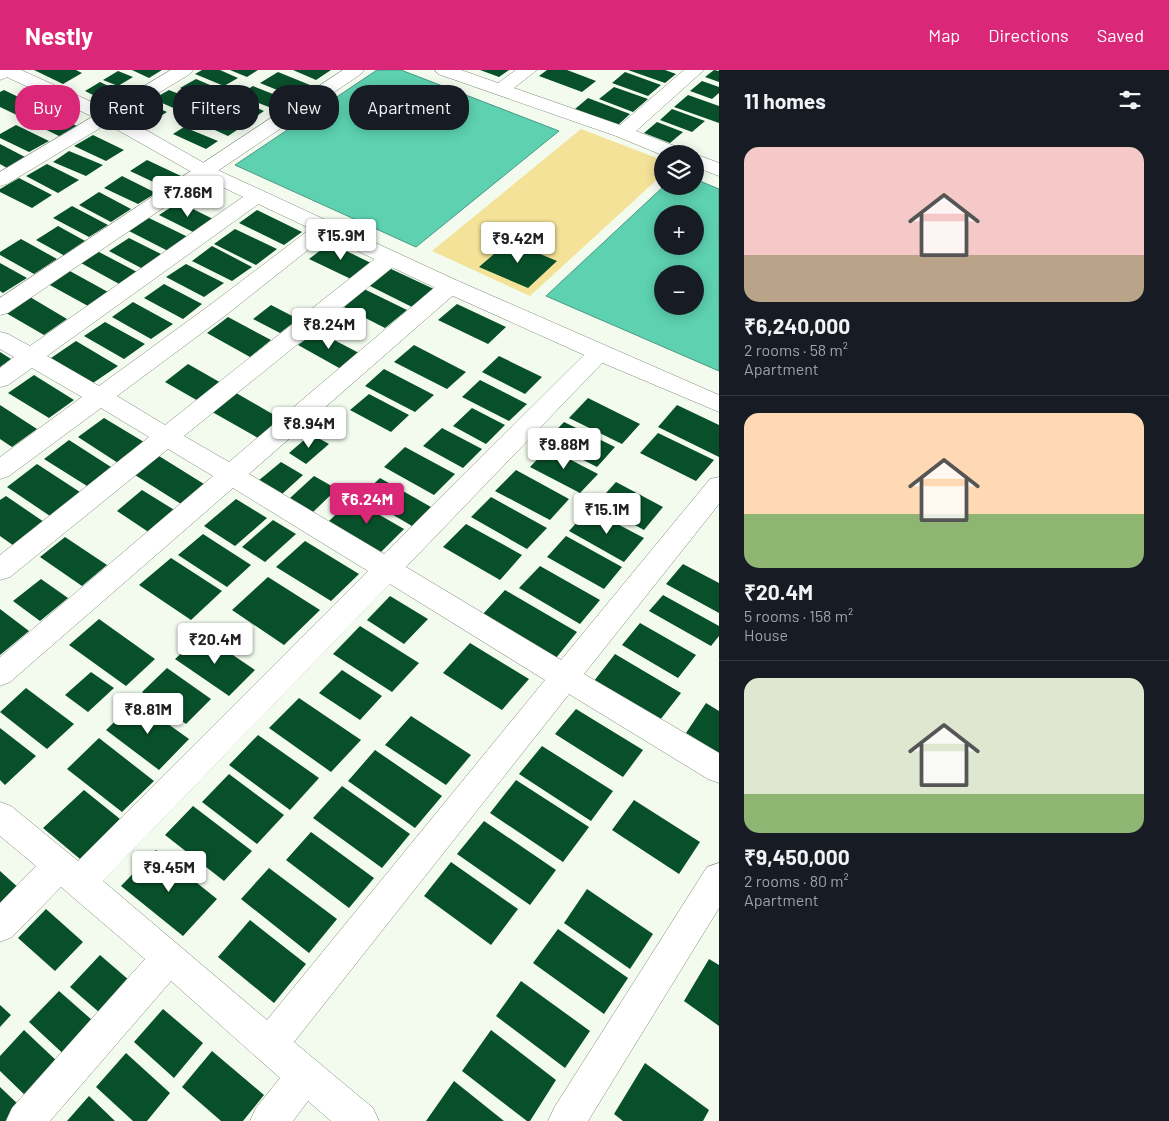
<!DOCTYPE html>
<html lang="en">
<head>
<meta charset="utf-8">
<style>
	:root { --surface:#171b24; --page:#20242c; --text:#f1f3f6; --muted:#9ea1a6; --line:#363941; --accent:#db2777 }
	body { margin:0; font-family:Barlow,sans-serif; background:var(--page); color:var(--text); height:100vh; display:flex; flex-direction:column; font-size:19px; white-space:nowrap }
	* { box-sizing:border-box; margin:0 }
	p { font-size:16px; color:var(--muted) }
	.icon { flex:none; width:28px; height:28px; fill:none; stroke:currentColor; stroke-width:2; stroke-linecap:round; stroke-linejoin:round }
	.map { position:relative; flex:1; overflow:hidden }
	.drawer { display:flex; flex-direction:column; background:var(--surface); width:450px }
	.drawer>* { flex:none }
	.banner { position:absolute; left:15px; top:15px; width:475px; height:45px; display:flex; gap:10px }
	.buttons { position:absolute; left:654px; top:75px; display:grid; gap:10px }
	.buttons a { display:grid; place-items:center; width:50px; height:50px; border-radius:50%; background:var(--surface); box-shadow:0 2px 12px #0003; font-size:25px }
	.price { position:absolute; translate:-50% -42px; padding:0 11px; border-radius:5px; background:#fff; color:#222; font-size:16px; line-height:32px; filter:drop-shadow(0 1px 2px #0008) }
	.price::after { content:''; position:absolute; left:50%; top:30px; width:15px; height:11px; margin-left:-8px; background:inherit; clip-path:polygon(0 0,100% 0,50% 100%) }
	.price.selected { background:var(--accent); color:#fff }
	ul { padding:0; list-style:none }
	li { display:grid; align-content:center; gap:10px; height:265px; padding:0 25px }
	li+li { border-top:1px solid var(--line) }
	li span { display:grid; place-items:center; height:155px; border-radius:15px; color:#555 }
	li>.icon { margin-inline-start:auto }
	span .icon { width:90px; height:90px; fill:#fffc; stroke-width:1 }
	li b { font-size:21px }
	h2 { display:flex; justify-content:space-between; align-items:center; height:60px; padding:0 25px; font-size:21px }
	.chip { padding:0 18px; border-radius:20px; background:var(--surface); box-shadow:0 2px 12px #0003; font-size:18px; line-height:45px }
	.chip.selected { background:var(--accent); color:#fff }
	header { display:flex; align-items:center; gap:30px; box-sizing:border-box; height:70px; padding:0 25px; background:var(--accent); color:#fff }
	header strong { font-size:24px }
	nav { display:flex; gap:28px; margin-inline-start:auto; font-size:18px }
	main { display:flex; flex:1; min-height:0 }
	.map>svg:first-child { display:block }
	.green { fill:#f3e297 }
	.water { fill:#5dd1b0; stroke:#479981; fill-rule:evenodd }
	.building { fill:#08502a }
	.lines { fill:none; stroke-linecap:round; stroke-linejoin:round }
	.minor-casing { stroke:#81887d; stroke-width:1 }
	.tertiary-casing { stroke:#81887d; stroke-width:1 }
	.minor { fill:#fff; fill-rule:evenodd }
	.tertiary { fill:#fff; fill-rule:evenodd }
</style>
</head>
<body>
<header>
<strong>Nestly</strong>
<nav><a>Map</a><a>Directions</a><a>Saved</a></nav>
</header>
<main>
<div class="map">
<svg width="719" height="1051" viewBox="0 0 719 1051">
	<rect width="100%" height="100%" fill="#f3fbef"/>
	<path class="green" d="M 581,59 L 662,90 L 662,105 L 530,226 L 432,181 Z"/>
	<path class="water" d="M 377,0 L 401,0 L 559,61 L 416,177 L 235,95 Z
		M 695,109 L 719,119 L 719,301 L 546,226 L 664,116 L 695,116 ZM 662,144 L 695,144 L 695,176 L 662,176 ZM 662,204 L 695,204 L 695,236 L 662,236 Z"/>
	<path class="building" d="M 34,0 L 76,0 L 82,3 L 63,14 Z
		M 132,0 L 162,0 L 149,8 Z
		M 202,0 L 220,0 L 238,8 L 224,16 L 195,4 Z
		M 230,0 L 258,0 L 247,7 Z
		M 293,0 L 331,0 L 316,10 Z
		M 480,0 L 509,0 L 499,7 Z
		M 547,0 L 567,0 L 596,11 L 582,22 L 539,6 Z
		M 628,0 L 665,0 L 676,4 L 665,13 Z
		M 714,0 L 719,1 L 719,12 L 705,7 Z
		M 118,1 L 133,7 L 118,16 L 103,10 Z
		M 278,2 L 310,15 L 292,26 L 260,13 Z
		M 625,2 L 661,15 L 648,26 L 612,13 Z
		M 196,9 L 224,21 L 208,31 L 180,18 Z
		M 702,11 L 719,17 L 719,23 L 712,29 L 690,21 Z
		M 100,12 L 121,22 L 105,31 L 85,21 Z
		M 253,16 L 288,30 L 274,39 L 238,25 Z
		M 614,17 L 648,29 L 633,42 L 599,29 Z
		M 4,20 L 39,37 L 21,47 L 0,37 L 0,22 Z
		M 169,20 L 194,30 L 178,40 L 153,29 Z
		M 688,25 L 719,36 L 719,53 L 674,37 Z
		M 235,28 L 264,41 L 249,51 L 219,38 Z
		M 588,28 L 630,44 L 618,55 L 575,39 Z
		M 147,33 L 167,42 L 148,54 L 128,44 Z
		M 672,39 L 705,51 L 692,62 L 660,50 Z
		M 213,40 L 246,54 L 228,66 L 195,51 Z
		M 46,41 L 79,57 L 61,67 L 28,51 Z
		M 657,52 L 683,62 L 670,73 L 644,63 Z
		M 16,55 L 49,71 L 29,82 L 0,68 L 0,64 Z
		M 184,57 L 218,71 L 206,79 L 173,64 Z
		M 93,65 L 124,80 L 106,91 L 74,76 Z
		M 0,74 L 25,87 L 7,98 L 0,94 Z
		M 69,81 L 103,95 L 86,106 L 53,92 Z
		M 147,90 L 181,106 L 164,117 L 130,101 Z
		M 47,94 L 79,110 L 58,123 L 26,106 Z
		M 122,106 L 156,123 L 138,134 L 104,118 Z
		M 19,108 L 52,125 L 32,138 L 0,122 L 0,119 Z
		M 99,122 L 131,139 L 111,152 L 79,135 Z
		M 179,132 L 217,151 L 197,164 L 159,145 Z
		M 72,136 L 108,155 L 89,167 L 53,148 Z
		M 257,140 L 302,162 L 284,175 L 239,153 Z
		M 149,148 L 190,168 L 170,182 L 129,161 Z
		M 58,156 L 87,172 L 65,186 L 36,170 Z
		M 235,159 L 277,179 L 256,195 L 214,174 Z
		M 129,168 L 163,185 L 143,199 L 109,181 Z
		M 21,169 L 57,189 L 34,204 L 0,185 L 0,182 Z
		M 509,171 L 557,191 L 528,218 L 479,197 Z
		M 330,173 L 373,194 L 353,210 L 309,189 Z
		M 212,176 L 252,197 L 232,211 L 192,191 Z
		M 99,182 L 139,203 L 121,215 L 81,193 Z
		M 0,193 L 27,208 L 3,223 L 0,221 Z
		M 186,194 L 224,213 L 204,227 L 166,207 Z
		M 389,198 L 436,220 L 414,238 L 368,215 Z
		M 68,200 L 108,222 L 88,236 L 48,214 Z
		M 164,214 L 202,234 L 183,249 L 144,228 Z
		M 362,218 L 407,240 L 385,258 L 340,235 Z
		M 30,227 L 67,249 L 44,265 L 6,243 Z
		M 133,232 L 173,254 L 151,269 L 112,247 Z
		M 457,234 L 506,257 L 488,274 L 438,250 Z
		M 271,235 L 298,249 L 280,263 L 253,249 Z
		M 228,247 L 271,270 L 250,287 L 207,263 Z
		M 105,252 L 145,274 L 124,289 L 84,266 Z
		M 317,261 L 359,283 L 341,299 L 298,275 Z
		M 76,271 L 118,296 L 93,313 L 51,288 Z
		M 414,275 L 466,302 L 447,319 L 394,292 Z
		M 0,282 L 11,289 L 0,297 Z
		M 499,286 L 542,307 L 525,324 L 482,302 Z
		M 188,294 L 223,314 L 200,332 L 165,312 Z
		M 384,299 L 434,325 L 415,342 L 365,316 Z
		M 34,305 L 74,330 L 49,348 L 8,323 Z
		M 480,310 L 527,334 L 509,351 L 462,327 Z
		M 231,320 L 281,349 L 258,368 L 207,339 Z
		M 369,324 L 409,345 L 391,362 L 350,340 Z
		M 588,328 L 640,354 L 622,374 L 569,348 Z
		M 0,335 L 37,359 L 12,377 L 0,369 Z
		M 677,335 L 719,355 L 719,387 L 658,357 Z
		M 472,338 L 505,355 L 486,374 L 453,356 Z
		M 104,348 L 144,372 L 118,393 L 78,367 Z
		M 564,352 L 615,377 L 597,397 L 546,371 Z
		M 442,358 L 482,379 L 463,398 L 423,376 Z
		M 658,363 L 714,390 L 696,411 L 640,383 Z
		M 311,364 L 329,374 L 306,394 L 289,383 Z
		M 69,370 L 111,397 L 87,416 L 44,389 Z
		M 405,377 L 455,404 L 434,425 L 384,397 Z
		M 548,378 L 598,404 L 580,423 L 530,397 Z
		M 159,386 L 204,414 L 181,434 L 135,405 Z
		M 281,392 L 303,405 L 281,425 L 258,411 Z
		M 37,394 L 83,424 L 53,448 L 7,417 Z
		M 516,400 L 569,429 L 550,450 L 495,421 Z
		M 314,406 L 337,419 L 313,442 L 290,428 Z
		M 380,408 L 431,437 L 412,456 L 361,426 Z
		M 616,412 L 663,437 L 644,460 L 596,434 Z
		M 142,420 L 176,441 L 150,463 L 117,441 Z
		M 6,426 L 47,454 L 17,478 L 0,466 L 0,430 Z
		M 491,427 L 547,458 L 527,479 L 471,447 Z
		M 236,429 L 267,448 L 235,476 L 204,456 Z
		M 352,429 L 404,459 L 381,482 L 329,451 Z
		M 589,439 L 644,468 L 624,492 L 569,461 Z
		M 273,450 L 296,464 L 265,492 L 242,477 Z
		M 466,454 L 522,485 L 500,510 L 443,477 Z
		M 203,464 L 251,495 L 227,517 L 178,485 Z
		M 566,466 L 622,497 L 604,519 L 547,487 Z
		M 65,467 L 107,495 L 82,516 L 40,487 Z
		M 305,471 L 359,504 L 331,531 L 276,497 Z
		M 171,488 L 222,521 L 191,550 L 139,515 Z
		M 683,494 L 719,513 L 719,543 L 666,514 Z
		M 540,496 L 600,530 L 580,554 L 519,518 Z
		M 268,507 L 320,540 L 284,575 L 232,540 Z
		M 41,509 L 68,528 L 40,551 L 13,531 Z
		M 505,520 L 577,562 L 556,588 L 483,544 Z
		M 663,525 L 719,556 L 719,566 L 711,576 L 649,541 Z
		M 390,526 L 428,549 L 404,574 L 367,550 Z
		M 0,539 L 29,561 L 0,585 Z
		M 99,549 L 155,589 L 126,616 L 69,575 Z
		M 640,553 L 696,585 L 678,608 L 622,575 Z
		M 360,556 L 419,593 L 392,622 L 333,584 Z
		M 202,564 L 255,600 L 229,626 L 175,589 Z
		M 470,573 L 529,609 L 502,640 L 443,603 Z
		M 615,584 L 681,623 L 660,650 L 594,611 Z
		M 167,598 L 211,629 L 186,654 L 142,622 Z
		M 342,600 L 382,626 L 360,650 L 319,623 Z
		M 91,602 L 114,618 L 88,642 L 65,625 Z
		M 26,618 L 74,654 L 47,679 L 0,642 Z
		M 299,628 L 361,670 L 331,702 L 269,658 Z
		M 136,631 L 189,669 L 159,700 L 106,660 Z
		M 706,633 L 719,641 L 719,683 L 686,663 Z
		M 576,639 L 643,680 L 623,707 L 555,664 Z
		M 411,646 L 471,685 L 446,715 L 385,675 Z
		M 0,658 L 36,686 L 5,715 L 0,710 Z
		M 258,665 L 319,708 L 290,740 L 229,695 Z
		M 99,668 L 154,711 L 122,742 L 67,699 Z
		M 542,676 L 613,721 L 591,751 L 519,704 Z
		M 375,680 L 442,726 L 415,758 L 348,711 Z
		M 229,704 L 284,745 L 257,774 L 202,732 Z
		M 516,710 L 589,757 L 563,792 L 490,743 Z
		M 342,716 L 410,764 L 382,798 L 313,748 Z
		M 84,720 L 120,749 L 80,789 L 43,758 Z
		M 634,730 L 700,772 L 679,804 L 612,760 Z
		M 193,736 L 252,781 L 224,811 L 165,765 Z
		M 484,751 L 556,800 L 530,835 L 457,784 Z
		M 311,762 L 374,808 L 349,838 L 286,790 Z
		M 156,780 L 217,829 L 183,866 L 121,816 Z
		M 451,792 L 518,839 L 491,875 L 424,826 Z
		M 269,798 L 337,849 L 309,883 L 241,829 Z
		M 0,801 L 21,820 L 0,841 Z
		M 587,819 L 653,864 L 630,899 L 564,853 Z
		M 46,839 L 83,872 L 55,901 L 18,868 Z
		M 250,850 L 306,894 L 274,933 L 218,887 Z
		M 558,859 L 628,908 L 604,944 L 533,893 Z
		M 100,885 L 137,917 L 107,949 L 70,917 Z
		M 709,889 L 719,895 L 719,956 L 684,931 Z
		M 521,911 L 590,961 L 565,998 L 496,946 Z
		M 59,921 L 100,957 L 70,990 L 29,952 Z
		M 0,935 L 11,945 L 0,957 Z
		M 163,939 L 203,973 L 174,1008 L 134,972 Z
		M 24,960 L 60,994 L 29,1029 L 0,1001 L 0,986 Z
		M 491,960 L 556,1010 L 530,1051 L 527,1051 L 462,1001 Z
		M 212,981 L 264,1025 L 243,1051 L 221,1051 L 182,1017 Z
		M 126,983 L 170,1023 L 147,1051 L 133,1051 L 96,1017 Z
		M 645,993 L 709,1040 L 703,1051 L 623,1051 L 614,1044 Z
		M 454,1011 L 504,1051 L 426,1051 Z
		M 0,1017 L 20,1036 L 7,1051 L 0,1051 Z
		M 89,1026 L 115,1051 L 67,1051 Z"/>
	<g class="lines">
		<defs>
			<path id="minor" d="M 0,0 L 18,0 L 15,4 L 0,10 Z
				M 171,0 L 193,0 L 190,4 L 7,114 L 0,116 L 0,102 Z
				M 343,0 L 364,0 L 361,4 L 8,243 L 0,245 L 0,228 Z
				M 435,0 L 461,0 L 498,13 L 516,0 L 537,0 L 514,18 L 620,55 L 684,0 L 704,0 L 636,61 L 685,80 L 688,84 L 662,85 L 616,66 L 438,4 Z
				M 695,84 L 719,93 L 719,106 L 695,97 Z
				M 257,120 L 264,122 L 267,126 L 264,130 L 47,286 L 99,316 L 210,235 L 318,153 L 325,151 L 332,153 L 335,157 L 332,161 L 226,245 L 117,326 L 165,355 L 382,183 L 390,182 L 398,183 L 401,188 L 398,193 L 184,366 L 229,392 L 442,211 L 450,209 L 458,211 L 461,216 L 458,221 L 249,404 L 384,484 L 591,278 L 599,275 L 607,278 L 611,283 L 607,288 L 406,497 L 561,590 L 710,409 L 719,407 L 719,434 L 584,604 L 719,683 L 719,713 L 708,709 L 569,624 L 294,972 L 373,1038 L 379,1051 L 331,1051 L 308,1031 L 293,1051 L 250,1051 L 256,1038 L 280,1008 L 171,911 L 50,1051 L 6,1051 L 12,1038 L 145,889 L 61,817 L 12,867 L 0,872 L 0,833 L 36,796 L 0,766 L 0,732 L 11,736 L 78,791 L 368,501 L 233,418 L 10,612 L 0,616 L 0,587 L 213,406 L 168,379 L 10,507 L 0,510 L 0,485 L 149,367 L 101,338 L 9,406 L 0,409 L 0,387 L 82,327 L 32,298 L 8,315 L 0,317 L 0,298 L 14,287 L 0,279 L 0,262 L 8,264 L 30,276 L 250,122 ZM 390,514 L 545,610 L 267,950 L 103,811 Z
				M 719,793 L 719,838 L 588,1051 L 548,1051 L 554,1038 L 707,797 Z"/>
			<path id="tertiary" d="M 0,0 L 21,0 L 114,42 L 211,97 L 458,211 L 719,325 L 719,342 L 591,288 L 442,221 L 197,105 L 100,50 L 0,4 Z"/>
		</defs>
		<use href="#minor" class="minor-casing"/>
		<use href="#tertiary" class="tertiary-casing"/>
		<use href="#minor" class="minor"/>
		<use href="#tertiary" class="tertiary"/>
	</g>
</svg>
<div class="buttons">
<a><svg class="icon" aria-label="layers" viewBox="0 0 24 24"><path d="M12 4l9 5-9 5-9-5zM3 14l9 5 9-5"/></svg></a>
<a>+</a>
<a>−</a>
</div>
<b class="price" style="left:188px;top:148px">₹7.86M</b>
<b class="price" style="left:341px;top:191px">₹15.9M</b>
<b class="price" style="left:518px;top:194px">₹9.42M</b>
<b class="price" style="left:329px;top:280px">₹8.24M</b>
<b class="price" style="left:309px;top:379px">₹8.94M</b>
<b class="price" style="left:564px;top:400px">₹9.88M</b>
<b class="price selected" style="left:367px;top:455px">₹6.24M</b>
<b class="price" style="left:607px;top:465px">₹15.1M</b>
<b class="price" style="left:215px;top:595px">₹20.4M</b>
<b class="price" style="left:148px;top:665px">₹8.81M</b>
<b class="price" style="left:169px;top:823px">₹9.45M</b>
<div class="banner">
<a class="chip selected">Buy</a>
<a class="chip">Rent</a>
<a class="chip">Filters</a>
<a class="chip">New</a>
<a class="chip">Apartment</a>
</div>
</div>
<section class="drawer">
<h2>11 homes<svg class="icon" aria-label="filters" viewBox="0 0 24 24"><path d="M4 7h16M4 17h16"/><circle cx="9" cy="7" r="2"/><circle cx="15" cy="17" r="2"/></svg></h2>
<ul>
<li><span style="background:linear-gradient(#f6c9c9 70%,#b9a48a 0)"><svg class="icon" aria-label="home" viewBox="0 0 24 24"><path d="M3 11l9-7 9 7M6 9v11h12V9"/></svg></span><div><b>₹6,240,000</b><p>2 rooms · 58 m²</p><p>Apartment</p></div></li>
<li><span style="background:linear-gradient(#ffd9b3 65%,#8fb573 0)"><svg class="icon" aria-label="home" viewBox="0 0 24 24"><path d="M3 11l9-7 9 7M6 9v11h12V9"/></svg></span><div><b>₹20.4M</b><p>5 rooms · 158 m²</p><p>House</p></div></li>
<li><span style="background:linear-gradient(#dfe7d0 75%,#8fb573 0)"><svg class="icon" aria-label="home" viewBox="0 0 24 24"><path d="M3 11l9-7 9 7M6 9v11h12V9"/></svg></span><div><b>₹9,450,000</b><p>2 rooms · 80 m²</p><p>Apartment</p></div></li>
</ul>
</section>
</main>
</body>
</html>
